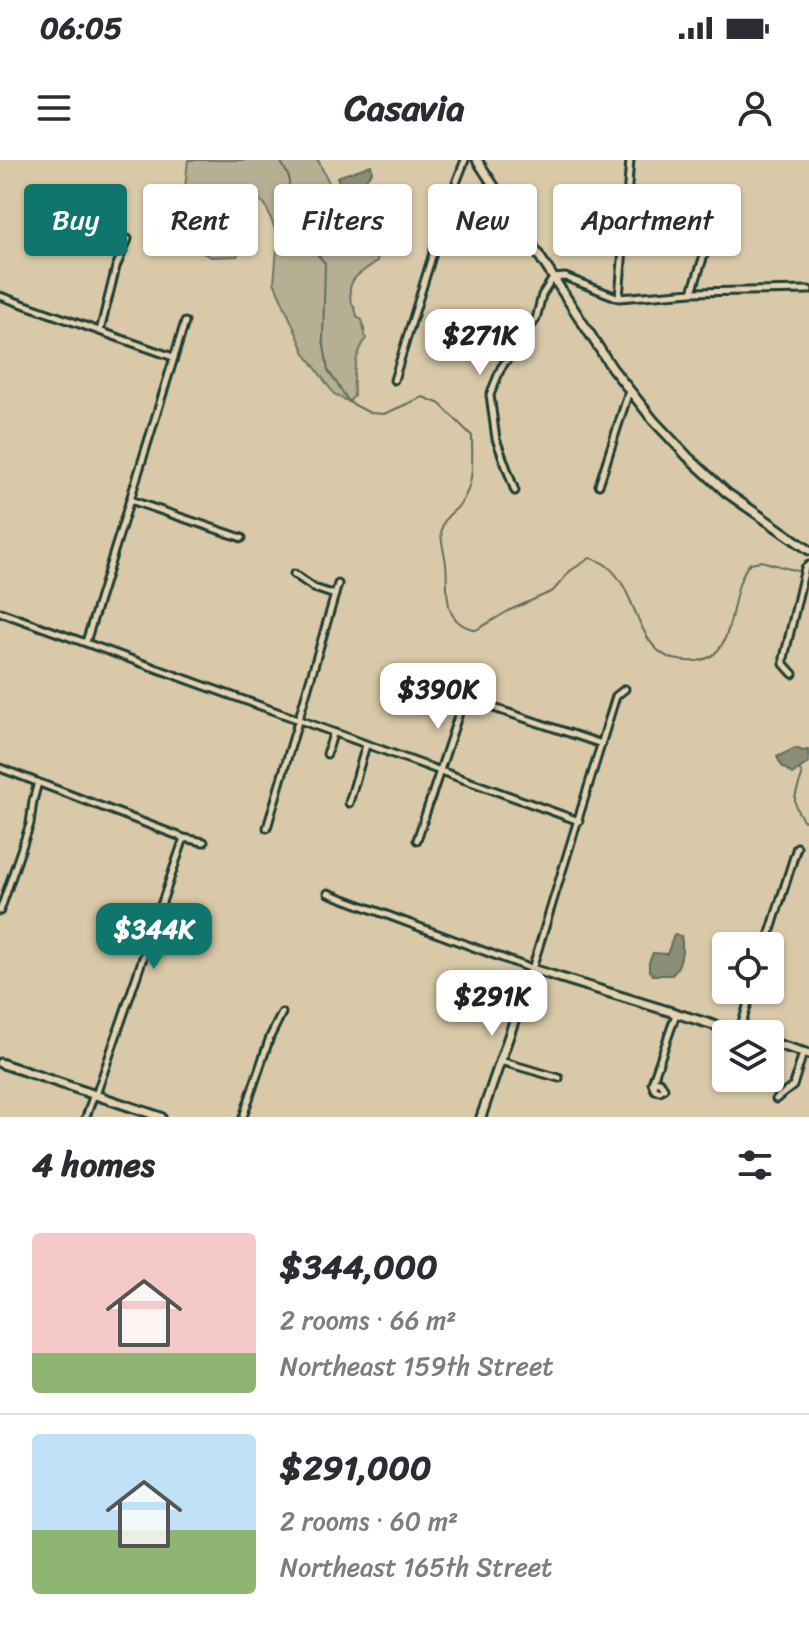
<!DOCTYPE html>
<html lang="en">
<head>
<meta charset="utf-8">
<style>
	:root { --surface:#fff; --page:#f7f7f7; --text:#2b2b33; --muted:#7c7c81; --line:#e1e1e2; --accent:#0f766e }
	body { margin:0; font-family:Sriracha,sans-serif; background:var(--page); color:var(--text); height:100vh; display:flex; flex-direction:column; font-size:30px; white-space:nowrap }
	* { box-sizing:border-box; margin:0 }
	p { font-size:26px; color:var(--muted) }
	.icon { flex:none; width:44px; height:44px; fill:none; stroke:currentColor; stroke-width:2; stroke-linecap:round; stroke-linejoin:round }
	.map { position:relative; height:957px; overflow:hidden }
	.details { display:flex; flex-direction:column; background:var(--surface); flex:1 }
	.details>* { flex:none }
	.top-card { position:absolute; left:24px; top:24px; width:762px; height:72px; display:flex; gap:16px }
	.fabs { position:absolute; left:712px; top:772px; display:grid; gap:16px }
	.fabs a { display:grid; place-items:center; width:72px; height:72px; border-radius:8px; background:var(--surface); box-shadow:0 2px 6px #0004; font-size:40px }
	.price { position:absolute; translate:-50% -68px; padding:0 18px; border-radius:16px; background:#fff; color:#222; font-size:26px; line-height:52px; filter:drop-shadow(0 2px 4px #0008) }
	.price::after { content:''; position:absolute; left:50%; top:48px; width:24px; height:18px; margin-left:-12px; background:inherit; clip-path:polygon(0 0,100% 0,50% 100%) }
	.price.active { background:var(--accent); color:#fff }
	ul { padding:0; list-style:none }
	li { display:flex; align-items:center; gap:24px; height:200px; padding:0 32px }
	li+li { border-top:2px solid var(--line) }
	li span { display:grid; place-items:center; flex:none; width:224px; height:160px; border-radius:8px; color:#555 }
	li>.icon { margin-inline-start:auto }
	span .icon { width:96px; height:96px; fill:#fffc; stroke-width:1 }
	li b { font-size:34px }
	h2 { display:flex; justify-content:space-between; align-items:center; height:96px; padding:0 32px; font-size:34px }
	.chip { padding:0 28px; border-radius:8px; background:var(--surface); box-shadow:0 2px 6px #0004; font-size:28px; line-height:72px }
	.chip.active { background:var(--accent); color:#fff }
	.status { display:flex; justify-content:space-between; align-items:center; height:56px; padding:0 40px; background:var(--surface); direction:ltr }
	.status svg { height:22px; fill:currentColor }
	header { display:flex; justify-content:space-between; align-items:center; height:104px; padding:0 32px; background:var(--surface); font-size:36px; font-weight:700 }
	.map>svg:first-child { display:block }
	.green { fill:#b6af93; stroke:#6a7664; stroke-width:2 }
	.water { fill:#8b8d77; stroke:#606d5c; stroke-width:2 }
	.lines { fill:none; stroke-linecap:round; stroke-linejoin:round }
	.stream { stroke:#606d5c; stroke-width:2 }
	.street-casing { stroke:#1f3d34; stroke-width:11 }
	.secondary-casing { stroke:#1f3d34; stroke-width:13 }
	.street { stroke:#e5d2b0; stroke-width:5 }
	.secondary { stroke:#e5d2b0; stroke-width:7 }
</style>
</head>
<body>
<div class="status"><b>06:05</b><svg viewBox="0 0 49 12"><path d="M0 12V9h3v3zM5 12V6h3v6zM10 12V3h3v9zM15 12V0h3v12zM26 1h20v11H26zM47 4h2v5h-2z"/></svg></div>
<header><svg class="icon" aria-label="menu" viewBox="0 0 24 24"><path d="M4 6h16M4 12h16M4 18h16"/></svg>Casavia<svg class="icon" aria-label="person" viewBox="0 0 24 24"><circle cx="12" cy="8" r="4"/><path d="M4 21q1-7 8-7t8 7"/></svg></header>
<div class="map">
<svg width="809" height="957" viewBox="0 0 809 957">
	<rect width="100%" height="100%" fill="#d9c9a8"/>
	<filter id="ink" filterUnits="userSpaceOnUse"><feTurbulence type="fractalNoise" baseFrequency=".0125" numOctaves="2"/><feDisplacementMap in="SourceGraphic" scale="16" xChannelSelector="R" yChannelSelector="G"/><feConvolveMatrix kernelMatrix="1 2 1 2 8 2 1 2 1" color-interpolation-filters="sRGB"/></filter>
	<g filter="url(#ink)">
		<path class="green" d="M 188,0 L 318,0 C 334,35 350,64 379,88 L 377,101 C 363,113 345,117 351,140 C 353,147 357,150 357,157 L 362,160 L 366,179 C 354,196 353,216 354,236 L 349,242 L 334,234 L 305,193 L 274,122 L 278,77 L 265,44 L 249,34 L 250,68 L 237,96 L 211,97 L 191,87 L 185,29 Z"/>
		<path class="water" d="M 371,5 L 372,12 L 361,25 L 367,33 L 363,37 L 342,30 L 337,17 Z
			M 795,588 L 803,591 L 808,590 L 809,602 L 792,614 L 782,606 L 777,597 Z
			M 674,775 L 681,776 C 684,789 681,806 672,815 L 653,815 L 649,810 L 649,802 L 653,793 L 667,794 Z"/>
		<g class="lines">
			<path class="stream" d="M 280,0 L 289,17 L 289,50 L 294,55 L 314,48 L 319,49 L 325,59 L 315,92 L 325,103 L 323,179 L 328,210 L 349,242 L 370,253 L 384,254 L 423,237 L 440,244 L 472,276 C 472,299 475,324 461,343 C 455,352 445,355 442,367 C 439,379 445,392 446,404 C 449,432 440,462 476,470 L 510,450 L 553,431 L 570,411 L 590,398 C 596,400 603,402 607,406 C 637,428 636,490 674,499 C 745,516 722,436 750,403 L 761,401 L 801,412
				M 800,610 L 802,616 C 796,635 789,641 804,661 L 809,658"/>
			<defs>
				<path id="street" d="M 692,132 L 709,80
					M 0,136 L 173,197
					M 619,138 L 630,0
					M 100,171 L 116,107 L 128,79
					M 394,220 L 449,41 L 465,0
					M 599,325 L 629,231
					M 515,331 L 496,279 L 490,235 L 501,208 L 536,159 L 542,135 L 553,118 L 565,117 L 619,138 L 692,132 L 809,130
					M 130,340 L 242,378
					M 294,414 L 314,428 L 335,435
					M 0,452 L 579,661
					M 86,482 L 185,162
					M 793,514 L 784,504 L 784,498 L 805,408 L 809,405
					M 327,594 L 333,574
					M 0,608 L 184,678 L 204,682
					M 349,643 L 366,585
					M 267,668 L 338,424
					M 417,680 L 464,538 L 602,584
					M 328,733 L 532,809 L 616,536 L 625,529
					M 0,751 L 30,664 L 33,641 L 38,622
					M 766,786 L 797,687
					M 739,873 L 752,830
					M 500,901 L 559,918
					M 652,923 L 659,921 L 664,928 L 660,931 L 655,930 L 652,923 L 676,854
					M 96,935 L 184,678
					M 776,939 L 793,926 L 803,893
					M 86,957 L 94,934
					M 243,957 L 270,877 L 282,853"/>
				<path id="secondary" d="M 477,0 L 612,208 L 654,261 L 688,297 L 727,333 L 809,390
					M 770,882 L 809,894
					M 0,903 L 161,957
					M 481,957 L 532,809 L 743,874"/>
			</defs>
			<use href="#street" class="street-casing"/>
			<use href="#secondary" class="secondary-casing"/>
			<use href="#street" class="street"/>
			<use href="#secondary" class="secondary"/>
		</g>
	</g>
</svg>
<div class="fabs">
<a><svg class="icon" aria-label="locate" viewBox="0 0 24 24"><circle cx="12" cy="12" r="6"/><path d="M12 2v4M12 18v4M2 12h4M18 12h4"/></svg></a>
<a><svg class="icon" aria-label="layers" viewBox="0 0 24 24"><path d="M12 4l9 5-9 5-9-5zM3 14l9 5 9-5"/></svg></a>
</div>
<b class="price" style="left:480px;top:217px">$271K</b>
<b class="price" style="left:438px;top:571px">$390K</b>
<b class="price active" style="left:154px;top:811px">$344K</b>
<b class="price" style="left:492px;top:878px">$291K</b>
<div class="top-card">
<a class="chip active">Buy</a>
<a class="chip">Rent</a>
<a class="chip">Filters</a>
<a class="chip">New</a>
<a class="chip">Apartment</a>
</div>
</div>
<section class="details">
<h2>4 homes<svg class="icon" aria-label="filters" viewBox="0 0 24 24"><path d="M4 7h16M4 17h16"/><circle cx="9" cy="7" r="2"/><circle cx="15" cy="17" r="2"/></svg></h2>
<ul>
<li><span style="background:linear-gradient(#f6c9c9 75%,#8fb573 0)"><svg class="icon" aria-label="home" viewBox="0 0 24 24"><path d="M3 11l9-7 9 7M6 9v11h12V9"/></svg></span><div><b>$344,000</b><p>2 rooms · 66 m²</p><p>Northeast 159th Street</p></div></li>
<li><span style="background:linear-gradient(#bfe0f5 60%,#8fb573 0)"><svg class="icon" aria-label="home" viewBox="0 0 24 24"><path d="M3 11l9-7 9 7M6 9v11h12V9"/></svg></span><div><b>$291,000</b><p>2 rooms · 60 m²</p><p>Northeast 165th Street</p></div></li>
</ul>
</section>
</body>
</html>
